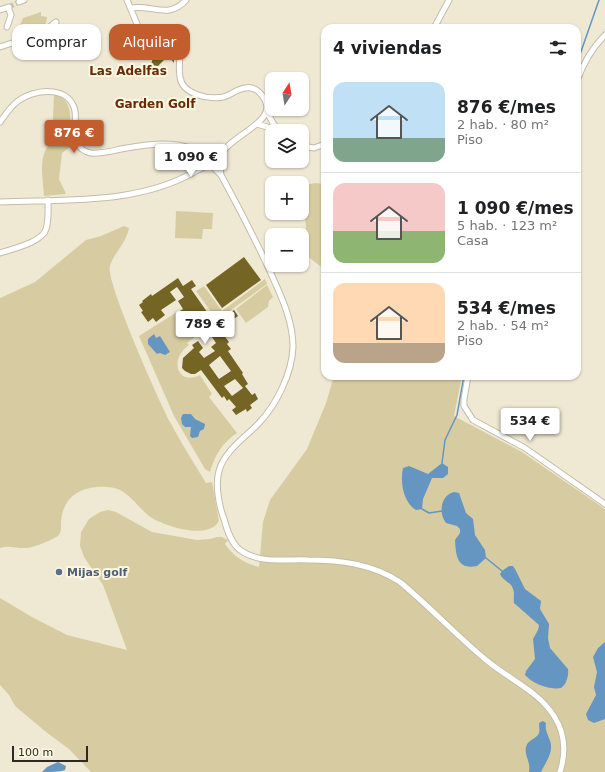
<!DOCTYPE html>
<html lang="es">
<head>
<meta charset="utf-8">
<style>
	:root { --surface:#fff; --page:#f2f2f2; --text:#202124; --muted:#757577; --line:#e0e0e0; --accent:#c35d2d }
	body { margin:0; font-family:"DejaVu Sans",sans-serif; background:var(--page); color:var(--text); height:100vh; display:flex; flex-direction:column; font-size:15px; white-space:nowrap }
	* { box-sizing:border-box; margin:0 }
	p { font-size:13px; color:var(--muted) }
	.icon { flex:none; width:22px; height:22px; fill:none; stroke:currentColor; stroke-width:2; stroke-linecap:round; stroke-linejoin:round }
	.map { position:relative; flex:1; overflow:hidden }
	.sheet { position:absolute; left:321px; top:24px; width:260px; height:356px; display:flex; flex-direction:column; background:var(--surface); border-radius:12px; box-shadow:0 1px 3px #0004 }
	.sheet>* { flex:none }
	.guide { position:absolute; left:12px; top:24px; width:249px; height:36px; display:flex; gap:8px }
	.needle { width:26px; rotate:12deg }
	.buttons { position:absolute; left:265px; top:72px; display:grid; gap:8px }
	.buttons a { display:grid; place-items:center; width:44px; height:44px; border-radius:8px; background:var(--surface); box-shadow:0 1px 3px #0004; font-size:20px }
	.scale { position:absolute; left:12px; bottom:10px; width:76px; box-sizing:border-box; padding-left:4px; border:2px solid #2c2a22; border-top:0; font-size:11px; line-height:14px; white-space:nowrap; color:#2c2a22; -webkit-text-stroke:3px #fcf7e1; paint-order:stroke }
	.price { position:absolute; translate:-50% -34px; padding:0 9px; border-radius:4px; background:#fff; color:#222; font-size:13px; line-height:26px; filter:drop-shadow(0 1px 2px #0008) }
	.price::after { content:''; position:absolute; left:50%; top:24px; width:12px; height:9px; margin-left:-6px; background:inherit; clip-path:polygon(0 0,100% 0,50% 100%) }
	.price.current { background:var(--accent); color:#fff }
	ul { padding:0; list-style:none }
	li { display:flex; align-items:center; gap:12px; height:100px; padding:0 12px }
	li+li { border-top:1px solid var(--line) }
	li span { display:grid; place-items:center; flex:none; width:112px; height:80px; border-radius:12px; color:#555 }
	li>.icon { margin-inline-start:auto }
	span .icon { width:48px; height:48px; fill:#fffc; stroke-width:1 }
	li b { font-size:17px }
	h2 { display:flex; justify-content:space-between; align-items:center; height:48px; padding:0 12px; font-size:17px }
	.chip { padding:0 14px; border-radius:12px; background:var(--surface); box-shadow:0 1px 3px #0004; font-size:14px; line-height:36px }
	.chip.current { background:var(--accent); color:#fff }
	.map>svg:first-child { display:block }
	.green { fill:#d7cca1 }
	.water { fill:#6595c1 }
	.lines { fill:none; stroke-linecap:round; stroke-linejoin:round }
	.stream { stroke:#6595c1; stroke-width:1.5 }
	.building { fill:#756525; fill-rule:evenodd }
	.street-tunnel { stroke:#c8c3b0; stroke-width:5; stroke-dasharray:5 2.5; stroke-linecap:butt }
	.street-casing { stroke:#c2bda9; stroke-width:7 }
	.street { stroke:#fff; stroke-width:5 }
	.service-dot { fill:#5c6f8a; stroke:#fcf7e1; stroke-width:1.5 }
	.labels { text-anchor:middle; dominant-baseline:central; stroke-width:4; stroke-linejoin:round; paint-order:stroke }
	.service-label { font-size:11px; font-weight:bold; fill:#4e5e75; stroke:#fcf7e1; text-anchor:start }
	.neighbourhood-label { font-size:12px; font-weight:bold; fill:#692a08; stroke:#fcf7e1 }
</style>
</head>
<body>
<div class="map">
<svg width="605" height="772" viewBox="0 0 605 772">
	<rect width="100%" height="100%" fill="#efe9d4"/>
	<path class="green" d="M 41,12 L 41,16 L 47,17 C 46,28 40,36 30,41 L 20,36 L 18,30 L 23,18 Z
		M 54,94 C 79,102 66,126 73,145 L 62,153 L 59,179 L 66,194 L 44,196 C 43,177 37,156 52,141 Z
		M 315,183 L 325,184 L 325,270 L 306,255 L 306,228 L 302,186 Z
		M 176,211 L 213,213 L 212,229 L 203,229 L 202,239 L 175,238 Z
		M 124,226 L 129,228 C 126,244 113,254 110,266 C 105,281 160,403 170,422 C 181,443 194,463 206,483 L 212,482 L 219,521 C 209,540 167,527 152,518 C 141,511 132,496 120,490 C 112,486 99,486 90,488 C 72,492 63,503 61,521 C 61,526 62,532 58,536 C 52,540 31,549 24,548 C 15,548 9,545 0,548 L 0,298 L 35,282 L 86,240 L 101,236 Z
		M 265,279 L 267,284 L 217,320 L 196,291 L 204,286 L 222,311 Z
		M 267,285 L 273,297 L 269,301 L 268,307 L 246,323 L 236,309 Z
		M 177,312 L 195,337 L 187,343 L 189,345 C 168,360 178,386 200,375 L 212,394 L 209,397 L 237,433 C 222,443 215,455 210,472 L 205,469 L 174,416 L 139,336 Z
		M 334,376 L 462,376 L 454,416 L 522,452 L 605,509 L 605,772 L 91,772 L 69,749 L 46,732 L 15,706 L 9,695 L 0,685 L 0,598 L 32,617 L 67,635 L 127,650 L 103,585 L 84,557 L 80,546 L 81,532 L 89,519 L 100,512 L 108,510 L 116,512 L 152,532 L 197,540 L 210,539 L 217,537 L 222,537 L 228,540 L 225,544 C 234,557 244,563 259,567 L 263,522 L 270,500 L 307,449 L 326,403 Z"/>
	<path class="water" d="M 154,334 L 156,338 L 160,336 L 170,352 L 165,355 L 160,353 L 157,354 L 148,344 L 148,339 Z
		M 183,414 L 191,414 L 195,419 L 205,424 L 204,429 L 200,431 L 198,437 L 192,438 L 190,436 L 191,427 L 185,427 L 182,424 L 181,418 Z
		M 442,463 L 448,467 L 448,474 L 443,478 L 432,478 L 423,499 L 422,509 L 416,510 C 403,502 400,482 403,468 L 409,466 L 428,474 Z
		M 454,492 L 459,493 L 466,513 L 473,519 L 475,535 L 485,550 L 486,558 L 477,566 C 457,570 456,556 455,540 L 460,533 L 460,529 L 457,526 L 446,523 C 438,513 441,495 454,492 Z
		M 509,566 L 513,566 L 515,569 L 525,589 L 541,601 L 540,609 L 549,624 L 548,638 L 550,648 L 568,669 C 569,676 566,685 561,688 C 550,690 533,684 525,675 L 526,671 L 535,659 L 533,639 L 538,630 L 539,625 L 514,603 C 513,599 515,593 513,589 C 511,582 503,581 500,574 L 502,571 Z
		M 605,642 L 605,719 L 594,723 L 588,720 L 586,714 L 596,695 L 594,687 L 597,672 L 593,657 L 598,648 Z
		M 543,721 L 546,723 C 544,733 552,739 551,748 C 551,756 544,765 541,772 L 529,772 C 531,761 524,756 526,747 C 528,739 537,739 539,733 C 540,730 539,726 539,723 Z
		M 58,762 L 66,766 L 65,770 C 60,772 48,772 42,772 L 47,767 Z"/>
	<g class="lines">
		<path class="stream" d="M 577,63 L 599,0
			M 442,463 L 445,440 L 457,415 L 464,376
			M 422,509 L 429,513 L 442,511
			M 486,558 L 502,571"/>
	</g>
	<path class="building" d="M 165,48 L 173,50 L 174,63 L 170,58 L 166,58 L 158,66 L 151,65 L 154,53 L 156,50 Z
		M 244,257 L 261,280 L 222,308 L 206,285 Z
		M 178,278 L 183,286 L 192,280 L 196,286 L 191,289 L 212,319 L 214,317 L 217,323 L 234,310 L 238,316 L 219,329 L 229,342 L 227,344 L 231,349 L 228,351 L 243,373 L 242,374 L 248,384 L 245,386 L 252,395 L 255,393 L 258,399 L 250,405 L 252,408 L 247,412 L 246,409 L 236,415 L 232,410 L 236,407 L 229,399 L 227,401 L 224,396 L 222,398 L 201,370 L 195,374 L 191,374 L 185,371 L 182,368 L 183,358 L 194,348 L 192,345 L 198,341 L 203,348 L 199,352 L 204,358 L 215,351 L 211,347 L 216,343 L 210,334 L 207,335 L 204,330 L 200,333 L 197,329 L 195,330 L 193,326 L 194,324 L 188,316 L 185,318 L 180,311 L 183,309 L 178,301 L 184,297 L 177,287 L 170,292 L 176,300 L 161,310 L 165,315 L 156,322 L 153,318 L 148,322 L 141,312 L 143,311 L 139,305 L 143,302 L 142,301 L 151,294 L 152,296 ZM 220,356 L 231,371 L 219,379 L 209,365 ZM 235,379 L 243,388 L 232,396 L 224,386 Z"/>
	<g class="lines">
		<path class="street-tunnel" d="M 9,7 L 19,2"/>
		<defs>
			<path id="street" d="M 127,0 L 142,36 C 151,44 161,40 172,41 L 179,47 C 181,57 178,67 180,77 C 182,94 208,100 223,97 C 231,95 237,89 245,88 C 250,87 255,88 259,92 C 288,121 229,133 220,157
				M 19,2 L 24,0
				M 131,8 C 152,4 168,20 186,0
				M 0,10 L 9,7
				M 7,27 L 11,15 L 8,7
				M 434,28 L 449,0
				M 0,47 C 6,45 13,42 19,42 C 25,43 30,46 37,43 C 46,39 47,26 56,22
				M 577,81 C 583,64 592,48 605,35
				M 267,112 L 273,123 L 279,131
				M 0,122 C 5,115 11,106 18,101 C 34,90 65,85 74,107 C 78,118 72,132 77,143 C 80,149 85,152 91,153 C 101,154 112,151 121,149 C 145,145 170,140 193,149
				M 257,124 L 277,130
				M 302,146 L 314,148 L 325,144
				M 207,151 C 213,150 217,152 220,157 L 219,161 L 211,165 L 203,162 L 201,157 L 203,153 Z
				M 201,157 L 193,149 L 206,151
				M 202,160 L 196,171 L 208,165
				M 211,165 L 221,175 L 219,161
				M 221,175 C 238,206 254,237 269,269 C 280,294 293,319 293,347 C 292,373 277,404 259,423 C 246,437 224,451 219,471 C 215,485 219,506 224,519 C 227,530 231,543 240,550 C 259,564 286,559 308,560 C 341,560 372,564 400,582 C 430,607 456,635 486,660 C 509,679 538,691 554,716 C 565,733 566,753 560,772
				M 0,202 C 65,199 138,205 196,171
				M 0,253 C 12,249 43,242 46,229 C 49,220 48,209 48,200
				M 468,376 L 464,399 L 464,406 L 473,420 L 525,448 L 605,504"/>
		</defs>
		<use href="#street" class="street-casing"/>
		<use href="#street" class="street"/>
	</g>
	<circle class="service-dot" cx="59" cy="572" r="4"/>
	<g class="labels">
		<g class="service-label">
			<text x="67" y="572">Mijas golf</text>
		</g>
		<g class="neighbourhood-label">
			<text x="128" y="71">Las Adelfas</text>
			<text x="155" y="104">Garden Golf</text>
		</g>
	</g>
</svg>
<div class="buttons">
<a><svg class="needle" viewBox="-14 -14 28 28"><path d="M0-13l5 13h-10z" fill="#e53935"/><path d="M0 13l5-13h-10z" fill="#757577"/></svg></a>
<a><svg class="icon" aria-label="layers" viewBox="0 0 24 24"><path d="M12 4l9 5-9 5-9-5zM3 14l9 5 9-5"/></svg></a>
<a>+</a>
<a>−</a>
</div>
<div class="scale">100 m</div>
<b class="price current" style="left:74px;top:154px">876 €</b>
<b class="price" style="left:191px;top:178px">1 090 €</b>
<b class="price" style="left:205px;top:345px">789 €</b>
<b class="price" style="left:530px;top:442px">534 €</b>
<div class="guide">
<a class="chip">Comprar</a>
<a class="chip current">Alquilar</a>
</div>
<section class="sheet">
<h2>4 viviendas<svg class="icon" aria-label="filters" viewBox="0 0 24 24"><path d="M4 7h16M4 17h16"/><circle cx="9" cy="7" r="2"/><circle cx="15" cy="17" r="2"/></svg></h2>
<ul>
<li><span style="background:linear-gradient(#bfe0f5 70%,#7fa58c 0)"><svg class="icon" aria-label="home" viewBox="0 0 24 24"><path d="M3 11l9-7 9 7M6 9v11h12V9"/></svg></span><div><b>876 €/mes</b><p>2 hab. · 80 m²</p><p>Piso</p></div></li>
<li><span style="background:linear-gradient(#f6c9c9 60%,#8fb573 0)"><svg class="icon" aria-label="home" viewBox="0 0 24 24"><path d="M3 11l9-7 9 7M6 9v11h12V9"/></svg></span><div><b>1 090 €/mes</b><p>5 hab. · 123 m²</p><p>Casa</p></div></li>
<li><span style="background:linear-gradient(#ffd9b3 75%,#b9a48a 0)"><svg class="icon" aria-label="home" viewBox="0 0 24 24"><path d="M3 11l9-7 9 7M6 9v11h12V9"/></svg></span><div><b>534 €/mes</b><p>2 hab. · 54 m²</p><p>Piso</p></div></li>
</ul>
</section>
</div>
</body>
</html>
